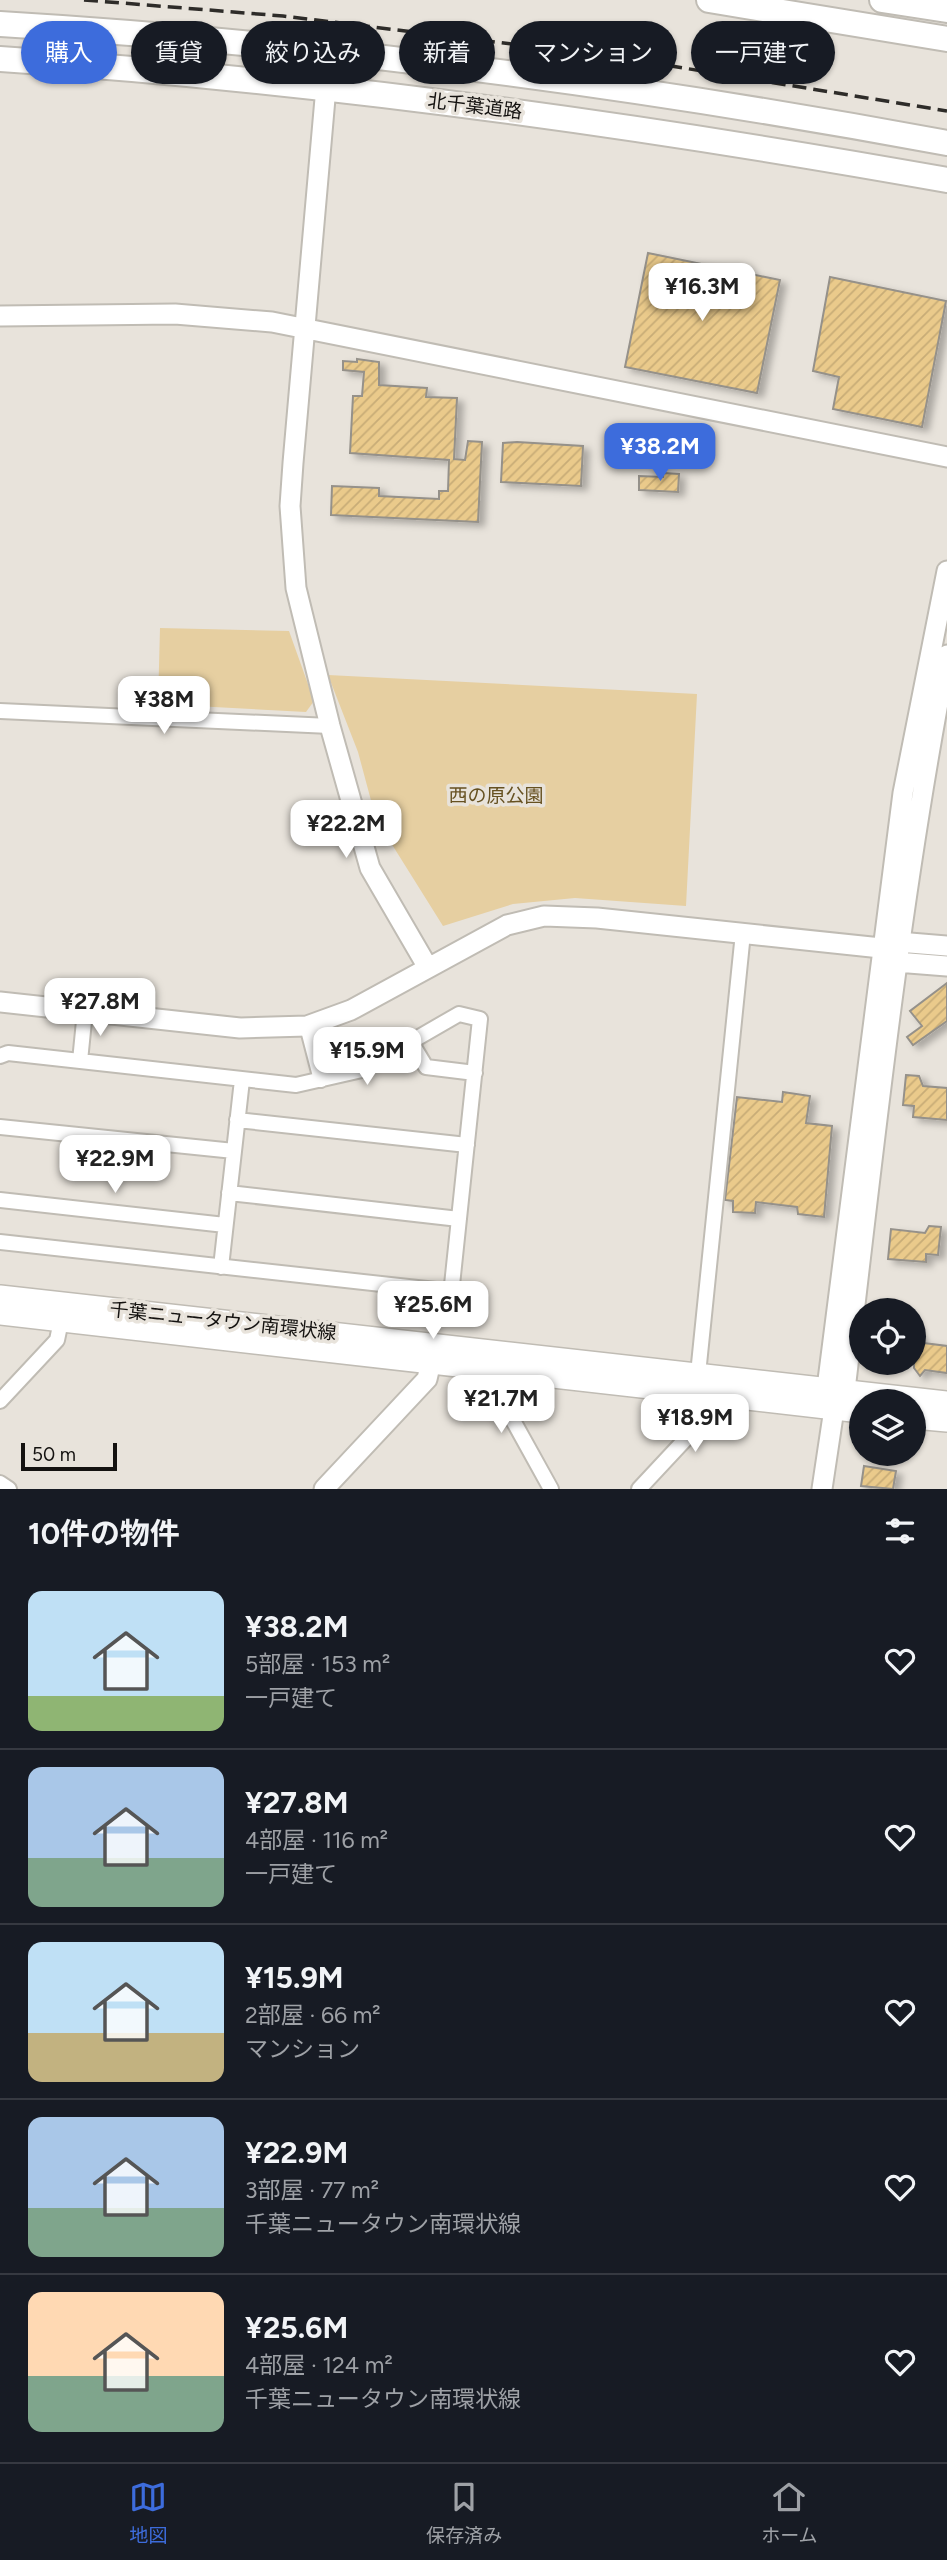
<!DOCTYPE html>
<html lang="ja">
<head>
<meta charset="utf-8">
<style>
	:root { --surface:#171b24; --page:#242831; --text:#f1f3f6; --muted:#9ea1a6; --line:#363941; --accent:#3d6cdc }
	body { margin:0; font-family:Figtree,"Noto Sans JP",sans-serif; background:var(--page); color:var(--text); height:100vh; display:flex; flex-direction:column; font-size:26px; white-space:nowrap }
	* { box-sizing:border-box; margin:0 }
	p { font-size:23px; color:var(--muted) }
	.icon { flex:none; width:38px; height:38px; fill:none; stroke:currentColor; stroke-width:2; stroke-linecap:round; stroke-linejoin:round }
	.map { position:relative; height:1489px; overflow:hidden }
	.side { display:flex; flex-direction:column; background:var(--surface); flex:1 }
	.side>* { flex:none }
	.hud { position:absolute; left:21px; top:21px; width:906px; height:63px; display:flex; gap:14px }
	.controls { position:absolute; left:849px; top:1298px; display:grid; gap:14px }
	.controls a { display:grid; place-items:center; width:77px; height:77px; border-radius:50%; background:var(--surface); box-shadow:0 2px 5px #0004; font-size:35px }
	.scale { position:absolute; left:21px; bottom:18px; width:96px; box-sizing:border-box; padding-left:7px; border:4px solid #141210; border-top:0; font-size:19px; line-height:24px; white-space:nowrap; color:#141210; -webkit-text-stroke:5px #e8e3db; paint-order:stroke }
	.price { position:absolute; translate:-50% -60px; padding:0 16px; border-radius:14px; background:#fff; color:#222; font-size:23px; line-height:46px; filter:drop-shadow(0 2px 4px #0008) }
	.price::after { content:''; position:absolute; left:50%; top:42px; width:21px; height:16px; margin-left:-10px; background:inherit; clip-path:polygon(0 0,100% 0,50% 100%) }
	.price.active { background:var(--accent); color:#fff }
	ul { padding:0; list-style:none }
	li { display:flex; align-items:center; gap:21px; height:175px; padding:0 28px }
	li+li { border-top:2px solid var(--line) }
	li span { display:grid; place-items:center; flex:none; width:196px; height:140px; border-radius:14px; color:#555 }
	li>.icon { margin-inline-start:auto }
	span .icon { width:84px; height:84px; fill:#fffc; stroke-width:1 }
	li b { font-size:30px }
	h2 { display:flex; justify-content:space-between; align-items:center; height:84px; padding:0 28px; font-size:30px }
	.tag { padding:0 24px; border-radius:32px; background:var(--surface); box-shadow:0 2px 5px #0004; font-size:24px; line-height:63px }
	.tag.active { background:var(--accent); color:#fff }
	.menu { display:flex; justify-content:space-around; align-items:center; height:98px; border-top:2px solid var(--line); background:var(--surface); font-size:19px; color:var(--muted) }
	.menu a { display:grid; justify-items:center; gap:4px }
	.menu .active { color:var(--accent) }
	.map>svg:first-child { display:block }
	.green { fill:#e6cfa1 }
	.building { fill:url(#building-hatch); stroke:#95918a; stroke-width:2; filter:url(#shadow) }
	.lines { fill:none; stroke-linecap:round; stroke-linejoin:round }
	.minor-casing { stroke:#c0bcb4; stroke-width:18 }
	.tertiary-casing { stroke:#c0bcb4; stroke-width:23 }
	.secondary-casing { stroke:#c0bcb4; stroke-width:24 }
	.trunk-casing { stroke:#c0bcb4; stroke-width:28 }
	.minor { stroke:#fff; stroke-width:14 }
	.tertiary { stroke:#fff; stroke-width:19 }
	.secondary { stroke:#fff; stroke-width:21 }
	.trunk { stroke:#fff; stroke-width:24 }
	.rail { stroke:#2e2c29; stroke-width:3.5; stroke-dasharray:14 7; stroke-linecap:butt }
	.labels { text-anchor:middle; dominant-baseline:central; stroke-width:7; stroke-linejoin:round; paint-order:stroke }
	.street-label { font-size:19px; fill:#141210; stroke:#e8e3db }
	.park-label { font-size:19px; fill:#665121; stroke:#e8e3db }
</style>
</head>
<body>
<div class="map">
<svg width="947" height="1489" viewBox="0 0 947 1489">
	<defs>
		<pattern id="building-hatch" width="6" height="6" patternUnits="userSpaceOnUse" patternTransform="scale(1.75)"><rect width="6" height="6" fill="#eaca8b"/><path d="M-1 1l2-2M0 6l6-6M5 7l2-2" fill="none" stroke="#c8ac77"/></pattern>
		<filter id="shadow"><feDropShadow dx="6" dy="4" stdDeviation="3.5" flood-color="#0004"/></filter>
	</defs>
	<rect width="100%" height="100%" fill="#e8e3db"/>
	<path class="green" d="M 160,628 L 289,631 L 314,701 L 306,712 L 158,704 Z
		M 328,675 L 697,694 L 686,906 L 575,898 L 513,904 L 443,926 L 376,819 L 358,752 Z"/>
	<path class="building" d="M 648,253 L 780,280 L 757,393 L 625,367 Z
		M 830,277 L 946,301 L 922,427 L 833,409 L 839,377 L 813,371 Z
		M 357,359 L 379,362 L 379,385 L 427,388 L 426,397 L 457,398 L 454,459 L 465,460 L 468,441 L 482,442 L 478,522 L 331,515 L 332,486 L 379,488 L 379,496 L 439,499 L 439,491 L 448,491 L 449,460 L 350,453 L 353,396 L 362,396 L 364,372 L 343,370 L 343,361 L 357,362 Z
		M 517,442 L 583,446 L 581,486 L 501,482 L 503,443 Z
		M 663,473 L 679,474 L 678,492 L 639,490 L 639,476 L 663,477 Z
		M 947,983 L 947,1021 L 913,1045 L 907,1037 L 922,1026 L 910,1011 Z
		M 906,1075 L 919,1076 L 923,1086 L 947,1088 L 947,1120 L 913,1117 L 914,1106 L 903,1105 Z
		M 783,1092 L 810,1096 L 806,1123 L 832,1126 L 824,1217 L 798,1214 L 797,1207 L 756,1202 L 755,1213 L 733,1212 L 733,1201 L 725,1200 L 737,1097 L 782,1102 Z
		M 929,1226 L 941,1227 L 938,1255 L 926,1254 L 926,1262 L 888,1259 L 891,1229 L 925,1233 Z
		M 914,1329 L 924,1343 L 947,1346 L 947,1373 L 925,1370 L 920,1376 L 914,1368 Z
		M 864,1466 L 896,1471 L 893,1489 L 861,1486 Z"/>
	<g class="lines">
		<defs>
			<path id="minor" d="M 0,711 L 330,726
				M 307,1026 L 321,1080
				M 411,1042 L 426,1067 L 475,1073
				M 0,1056 L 8,1053 L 296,1085 L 362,1070 L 459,1014 L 480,1019 L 452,1285 L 445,1291 L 0,1242
				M 80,1061 L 85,1011
				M 237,1120 L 467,1145
				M 0,1127 L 234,1151
				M 229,1193 L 459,1219
				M 0,1200 L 225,1225
				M 221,1267 L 242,1080
				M 499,1370 L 500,1397 L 551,1489
				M 698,1374 L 743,933
				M 0,1401 L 57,1340 L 61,1321
				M 0,1483 L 9,1489
				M 639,1489 L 709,1414 L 718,1395"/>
			<path id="tertiary" d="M 326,87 L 293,463 L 290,506 L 296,588 L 330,726 L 370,868 L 427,966
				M 0,316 L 175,314 L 272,322 L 947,457
				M 887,953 L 896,962 L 947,966
				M 0,1002 L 240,1028 L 307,1026 L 351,1010 L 507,925 L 544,916 L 597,918 L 881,948 L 898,942 L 947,946
				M 832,1401 L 827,1388 L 903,793 L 947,571
				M 324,1489 L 427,1379 L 431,1362
				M 822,1489 L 834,1409 L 845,1390 C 874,1144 900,898 947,655"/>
			<path id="secondary" d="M 0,1296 L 947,1402
				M 0,1314 L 861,1412
				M 914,1418 L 947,1421"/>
			<path id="trunk" d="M 709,0 L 947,39
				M 882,0 L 947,10
				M 0,24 C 317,43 634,85 947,143
				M 0,59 C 318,80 633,124 947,180"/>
		</defs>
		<use href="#minor" class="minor-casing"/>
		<use href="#tertiary" class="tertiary-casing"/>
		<use href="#secondary" class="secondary-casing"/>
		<use href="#trunk" class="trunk-casing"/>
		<use href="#minor" class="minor"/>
		<use href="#tertiary" class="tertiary"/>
		<use href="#secondary" class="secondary"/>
		<use href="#trunk" class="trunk"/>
		<path class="rail" d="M 84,0 L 283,16 L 610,56 L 947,111"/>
	</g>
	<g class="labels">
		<g class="street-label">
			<text transform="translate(475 106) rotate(7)">北千葉道路</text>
			<text transform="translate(223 1321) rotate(6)">千葉ニュータウン南環状線</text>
		</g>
		<g class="park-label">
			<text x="496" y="795">西の原公園</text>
		</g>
	</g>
</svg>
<div class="controls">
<a><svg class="icon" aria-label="locate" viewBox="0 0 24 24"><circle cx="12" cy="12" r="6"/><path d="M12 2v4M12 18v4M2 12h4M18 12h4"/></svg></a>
<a><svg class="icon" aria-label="layers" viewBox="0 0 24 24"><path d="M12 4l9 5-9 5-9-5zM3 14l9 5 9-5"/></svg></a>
</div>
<div class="scale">50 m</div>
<b class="price" style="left:702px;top:323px">¥16.3M</b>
<b class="price active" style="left:660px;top:483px">¥38.2M</b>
<b class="price" style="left:164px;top:736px">¥38M</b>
<b class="price" style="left:346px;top:860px">¥22.2M</b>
<b class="price" style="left:100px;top:1038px">¥27.8M</b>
<b class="price" style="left:367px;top:1087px">¥15.9M</b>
<b class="price" style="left:115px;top:1195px">¥22.9M</b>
<b class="price" style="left:433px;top:1341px">¥25.6M</b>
<b class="price" style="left:501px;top:1435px">¥21.7M</b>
<b class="price" style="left:695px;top:1454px">¥18.9M</b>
<div class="hud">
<a class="tag active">購入</a>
<a class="tag">賃貸</a>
<a class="tag">絞り込み</a>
<a class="tag">新着</a>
<a class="tag">マンション</a>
<a class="tag">一戸建て</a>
</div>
</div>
<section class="side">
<h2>10件の物件<svg class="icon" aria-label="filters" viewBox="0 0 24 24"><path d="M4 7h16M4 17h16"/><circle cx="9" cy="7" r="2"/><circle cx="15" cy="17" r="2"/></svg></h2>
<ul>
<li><span style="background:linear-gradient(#bfe0f5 75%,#8fb573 0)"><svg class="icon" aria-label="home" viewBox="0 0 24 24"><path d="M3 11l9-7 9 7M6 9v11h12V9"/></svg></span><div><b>¥38.2M</b><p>5部屋 · 153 m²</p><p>一戸建て</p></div><svg class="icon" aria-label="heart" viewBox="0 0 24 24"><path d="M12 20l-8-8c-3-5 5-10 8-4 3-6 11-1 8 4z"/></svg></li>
<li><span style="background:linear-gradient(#a9c7e8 65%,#7fa58c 0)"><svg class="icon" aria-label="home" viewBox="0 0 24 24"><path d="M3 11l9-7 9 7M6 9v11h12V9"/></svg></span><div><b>¥27.8M</b><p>4部屋 · 116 m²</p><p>一戸建て</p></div><svg class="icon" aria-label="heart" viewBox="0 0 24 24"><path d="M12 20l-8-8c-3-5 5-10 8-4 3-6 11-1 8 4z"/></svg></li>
<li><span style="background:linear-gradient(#bfe0f5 65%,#c2b280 0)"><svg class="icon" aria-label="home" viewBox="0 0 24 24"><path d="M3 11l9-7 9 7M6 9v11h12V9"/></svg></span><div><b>¥15.9M</b><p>2部屋 · 66 m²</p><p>マンション</p></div><svg class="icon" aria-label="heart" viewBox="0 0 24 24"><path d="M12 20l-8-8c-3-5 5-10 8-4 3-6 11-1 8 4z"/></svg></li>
<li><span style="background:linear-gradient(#a9c7e8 65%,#7fa58c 0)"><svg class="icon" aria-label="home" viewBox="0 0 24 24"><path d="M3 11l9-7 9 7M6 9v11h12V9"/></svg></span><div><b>¥22.9M</b><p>3部屋 · 77 m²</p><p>千葉ニュータウン南環状線</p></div><svg class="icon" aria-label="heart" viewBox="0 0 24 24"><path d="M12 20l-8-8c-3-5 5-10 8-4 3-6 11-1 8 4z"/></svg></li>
<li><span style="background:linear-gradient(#ffd9b3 60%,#7fa58c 0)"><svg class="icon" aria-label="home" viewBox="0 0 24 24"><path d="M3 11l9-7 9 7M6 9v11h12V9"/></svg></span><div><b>¥25.6M</b><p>4部屋 · 124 m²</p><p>千葉ニュータウン南環状線</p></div><svg class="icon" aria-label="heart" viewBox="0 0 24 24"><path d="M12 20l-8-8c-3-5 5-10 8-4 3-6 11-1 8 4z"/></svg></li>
</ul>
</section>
<nav class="menu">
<a class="active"><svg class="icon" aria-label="map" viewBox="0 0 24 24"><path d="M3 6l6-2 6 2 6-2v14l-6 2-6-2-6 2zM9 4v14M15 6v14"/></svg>地図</a>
<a><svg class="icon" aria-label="saved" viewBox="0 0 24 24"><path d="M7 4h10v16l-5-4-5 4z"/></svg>保存済み</a>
<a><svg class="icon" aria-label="home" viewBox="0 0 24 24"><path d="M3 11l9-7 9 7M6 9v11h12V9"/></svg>ホーム</a>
</nav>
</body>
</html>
